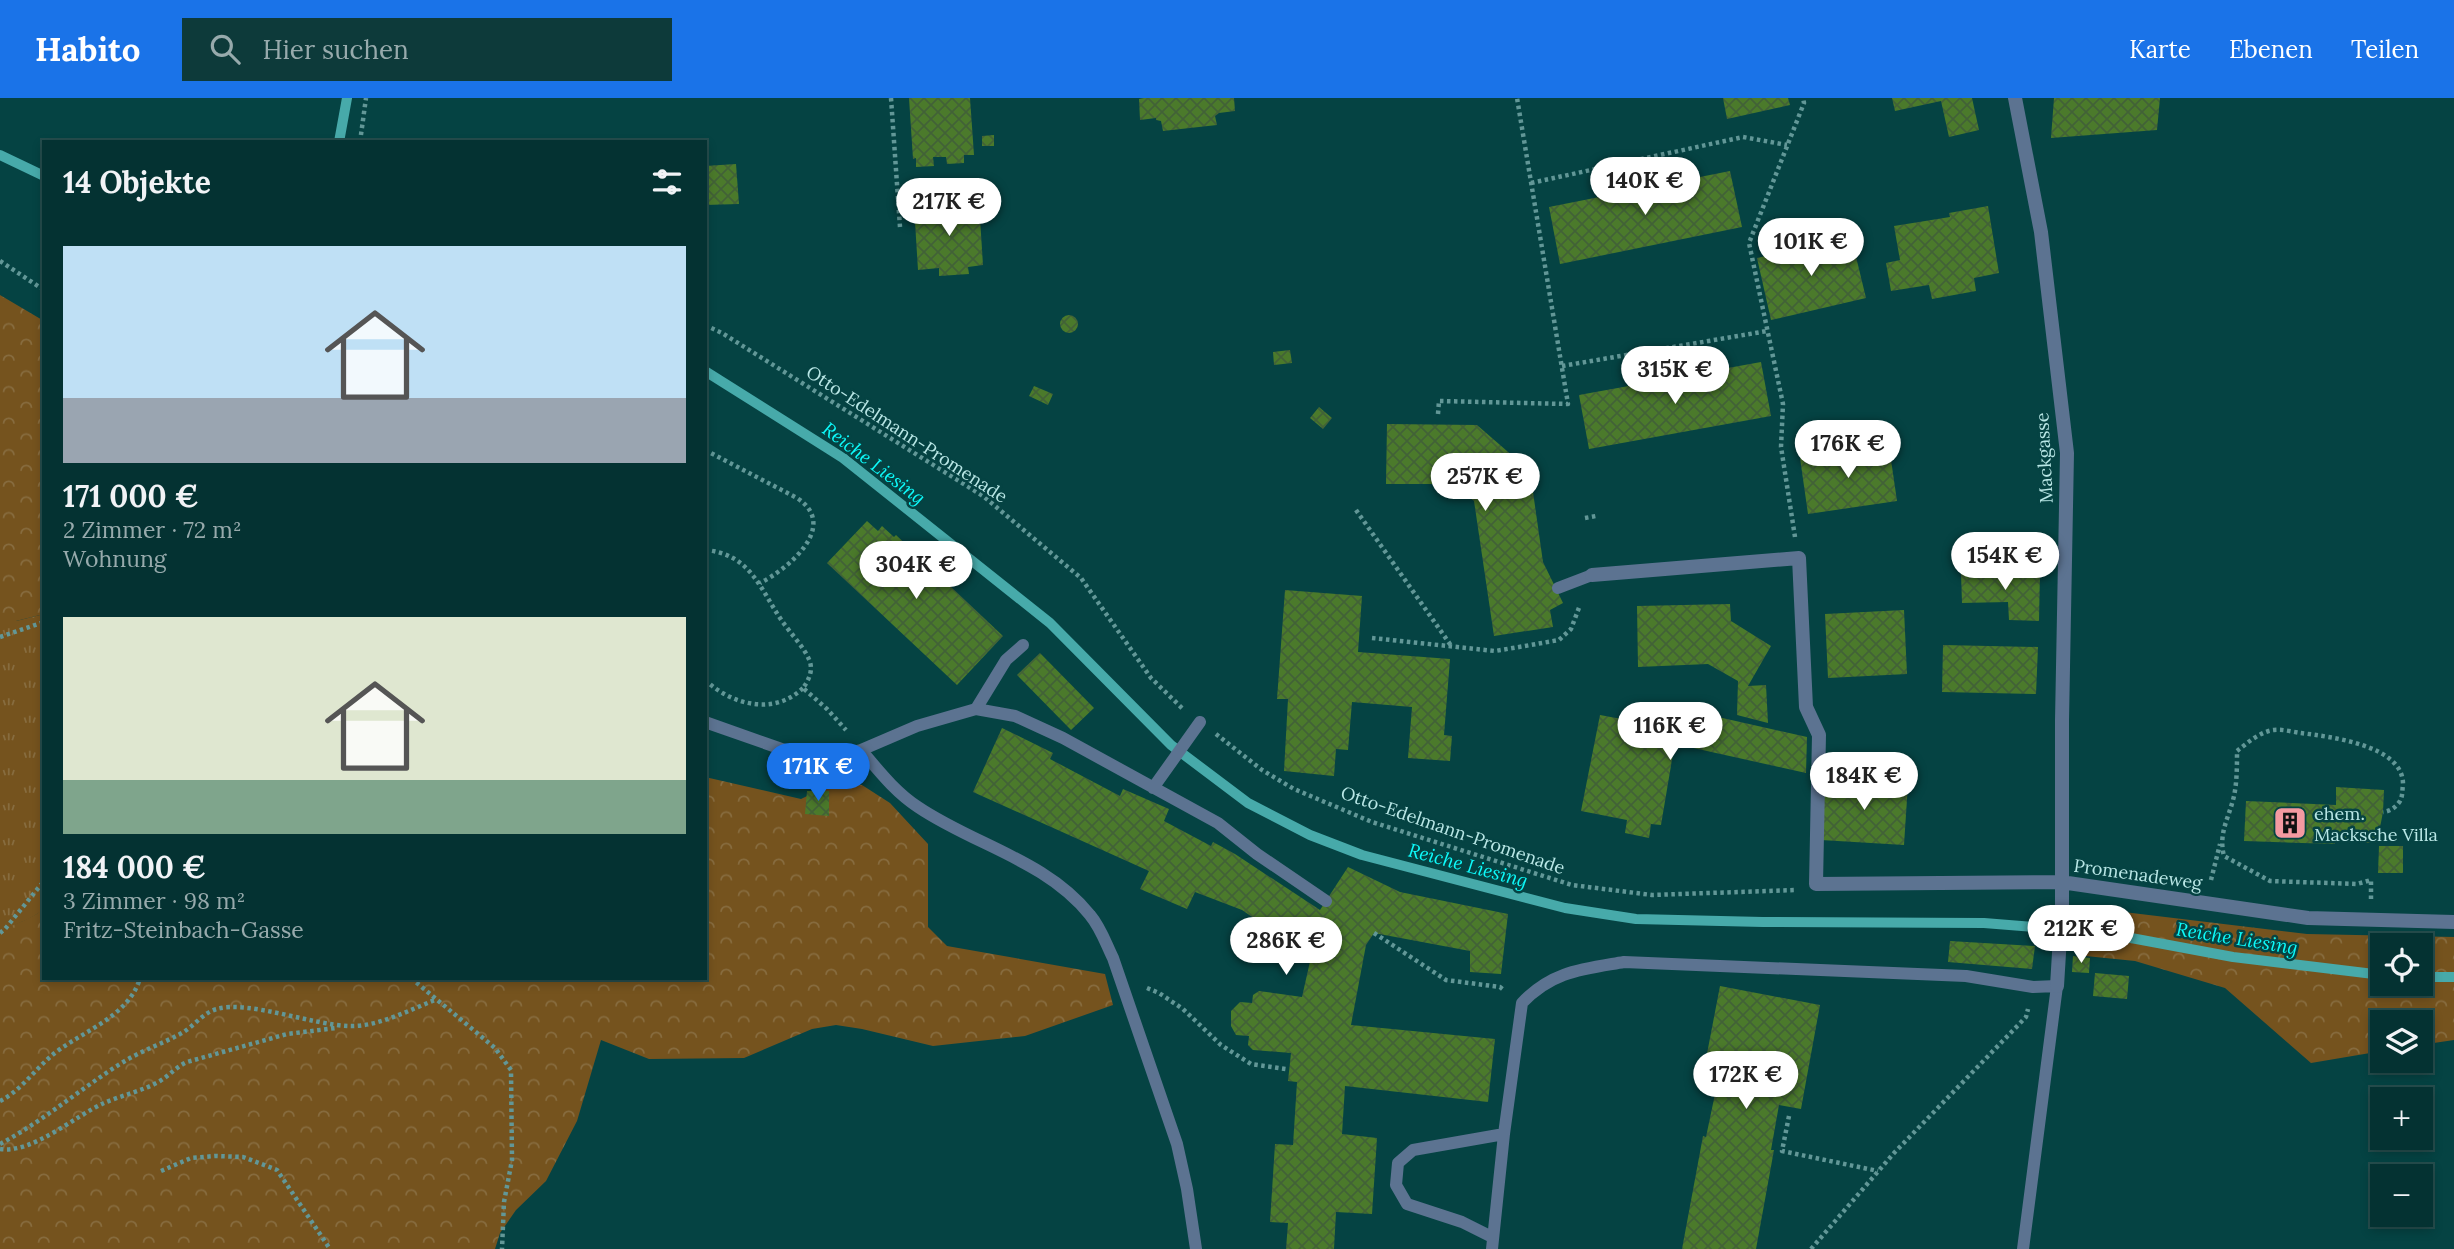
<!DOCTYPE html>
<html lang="de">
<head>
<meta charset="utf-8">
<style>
	:root { --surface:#043232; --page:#0d3a3a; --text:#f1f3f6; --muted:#97aaac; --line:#254d4d; --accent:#1a73e8 }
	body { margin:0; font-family:Lora,serif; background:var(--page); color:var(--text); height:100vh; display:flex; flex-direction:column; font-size:26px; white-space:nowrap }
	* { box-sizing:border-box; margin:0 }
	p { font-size:23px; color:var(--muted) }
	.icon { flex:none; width:38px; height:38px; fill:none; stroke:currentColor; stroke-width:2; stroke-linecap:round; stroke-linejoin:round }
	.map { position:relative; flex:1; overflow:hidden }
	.side { position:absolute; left:42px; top:42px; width:665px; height:840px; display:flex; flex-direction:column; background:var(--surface); border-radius:0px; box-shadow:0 4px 10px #0003,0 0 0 2px var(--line) }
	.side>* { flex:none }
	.controls { position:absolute; left:2370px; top:835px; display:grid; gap:14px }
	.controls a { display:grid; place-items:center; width:63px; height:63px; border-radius:0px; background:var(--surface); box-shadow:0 4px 10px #0003,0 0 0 2px var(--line); font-size:35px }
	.price { position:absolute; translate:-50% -60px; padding:0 16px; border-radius:24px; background:#fff; color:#222; font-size:23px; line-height:46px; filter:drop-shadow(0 2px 4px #0008) }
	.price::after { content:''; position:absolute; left:50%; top:42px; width:21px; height:16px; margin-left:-10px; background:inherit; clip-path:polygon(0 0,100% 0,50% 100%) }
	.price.selected { background:var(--accent); color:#fff }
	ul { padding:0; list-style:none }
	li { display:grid; align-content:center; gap:14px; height:371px; padding:0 21px }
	li span { display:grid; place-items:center; height:217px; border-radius:0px; color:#555 }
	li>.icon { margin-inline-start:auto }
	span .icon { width:126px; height:126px; fill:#fffc; stroke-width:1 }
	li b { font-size:30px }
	h2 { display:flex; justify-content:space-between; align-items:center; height:84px; padding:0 21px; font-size:30px }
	header { display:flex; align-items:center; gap:42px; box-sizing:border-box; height:98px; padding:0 35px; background:var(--accent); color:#fff }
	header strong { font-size:33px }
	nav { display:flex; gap:38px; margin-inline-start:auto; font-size:24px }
	.search { width:490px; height:63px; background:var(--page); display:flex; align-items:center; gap:18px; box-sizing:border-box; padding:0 24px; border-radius:0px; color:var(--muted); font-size:26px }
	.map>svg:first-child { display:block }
	.grass { fill:url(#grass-tufts) }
	.forest { fill:url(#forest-crowns); fill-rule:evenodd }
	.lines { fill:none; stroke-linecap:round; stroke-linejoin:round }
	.stream { stroke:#47aaaa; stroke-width:10 }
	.building { fill:url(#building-cross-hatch) }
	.path { stroke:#629797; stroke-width:4.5; stroke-dasharray:3.5 3.5; stroke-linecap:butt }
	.service { stroke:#5c7391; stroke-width:12 }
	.minor { stroke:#5c7391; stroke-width:14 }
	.labels { text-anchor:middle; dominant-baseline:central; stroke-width:5; stroke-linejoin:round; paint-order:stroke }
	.street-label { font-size:18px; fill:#b9e7e6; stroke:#054343 }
	.poi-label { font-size:18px; fill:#b9e7e6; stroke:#054343; text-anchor:start }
	.water-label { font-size:19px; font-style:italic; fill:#0dfafa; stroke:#054343 }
</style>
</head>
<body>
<header>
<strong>Habito</strong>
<div class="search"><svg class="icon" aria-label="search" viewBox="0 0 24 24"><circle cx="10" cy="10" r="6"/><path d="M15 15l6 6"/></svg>Hier suchen</div>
<nav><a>Karte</a><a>Ebenen</a><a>Teilen</a></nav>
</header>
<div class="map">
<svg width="2454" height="1151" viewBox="0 0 2454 1151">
	<defs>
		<pattern id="grass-tufts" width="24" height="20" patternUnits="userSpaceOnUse" patternTransform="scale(1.75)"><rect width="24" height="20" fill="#75531e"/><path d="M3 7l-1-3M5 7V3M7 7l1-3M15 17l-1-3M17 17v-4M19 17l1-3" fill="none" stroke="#876c3f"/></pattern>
		<pattern id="forest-crowns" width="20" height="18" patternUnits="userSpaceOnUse" patternTransform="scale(1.75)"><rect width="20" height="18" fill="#75531e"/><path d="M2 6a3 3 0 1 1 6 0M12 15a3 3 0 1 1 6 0" fill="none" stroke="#876c3f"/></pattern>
		<pattern id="building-cross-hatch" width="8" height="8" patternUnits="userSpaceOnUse" patternTransform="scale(1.75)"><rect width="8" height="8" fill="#4b7a2b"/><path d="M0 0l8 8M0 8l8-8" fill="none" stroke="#426237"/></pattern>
	</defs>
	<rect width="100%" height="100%" fill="#054343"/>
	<path class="grass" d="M 44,516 L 44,810 C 39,818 11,828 0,834 L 0,523 L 16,523 Z"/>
	<path class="forest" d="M 0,197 L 44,223 L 44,516 L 16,523 L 0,523 Z
		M 705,679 L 801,701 L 836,684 L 862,687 L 890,705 L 928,746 L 928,829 L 947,848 L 1105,876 L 1113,907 L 1025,938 L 933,948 L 862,931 L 836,927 L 812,931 L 744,960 L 649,961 L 601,942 L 577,1023 L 546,1083 L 516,1112 L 500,1135 L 495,1151 L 0,1151 L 0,834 C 11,827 38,818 44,810 L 44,880 L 705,880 Z
		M 2082,809 L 2307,836 L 2454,839 L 2454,942 L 2420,947 L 2420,924 L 2382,924 L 2382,953 L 2311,965 L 2225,890 L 2135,863 L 2076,857 ZM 2382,847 L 2420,847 L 2420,886 L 2382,886 Z"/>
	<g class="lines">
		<path class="stream" d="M 339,44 L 347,0
			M 0,57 L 44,78
			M 705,273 L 843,360 L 1050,525 L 1171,647 L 1248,705 L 1310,737 L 1362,757 L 1565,810 L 1636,821 L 1763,824 L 1984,825 L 2099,834 L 2233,859 L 2382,877
			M 2420,879 L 2454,879"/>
	</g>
	<path class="building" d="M 909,0 L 970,0 L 974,57 L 964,57 L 964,65 L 947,66 L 946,59 L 933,59 L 934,68 L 916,69 L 916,60 L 913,61 Z
		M 1144,0 L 1234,0 L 1235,13 L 1219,15 L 1215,18 L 1217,27 L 1163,33 L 1161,23 L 1156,22 L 1156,20 L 1140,22 L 1139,1 Z
		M 1723,0 L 1788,0 L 1790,7 L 1727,21 Z
		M 1892,0 L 1972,0 L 1979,32 L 1949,39 L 1941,3 L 1895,13 Z
		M 2054,0 L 2160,0 L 2157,32 L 2051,40 Z
		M 994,37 L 994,48 L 982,48 L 982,38 Z
		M 736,66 L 739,106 L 705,107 L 705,68 Z
		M 1730,73 L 1742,129 L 1560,166 L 1549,109 Z
		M 979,104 L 983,167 L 968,169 L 969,176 L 939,178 L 939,170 L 918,172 L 914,108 Z
		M 1988,108 L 1999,175 L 1974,180 L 1976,193 L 1932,201 L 1929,187 L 1891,193 L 1886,165 L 1900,162 L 1894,128 L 1950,119 L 1949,115 Z
		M 1851,138 L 1866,200 L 1771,222 L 1757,160 Z
		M1060 226a9 9 0 1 1 18 0a9 9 0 1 1-18 0Z
		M 1290,252 L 1292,265 L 1274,267 L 1273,254 Z
		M 1761,264 L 1771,318 L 1589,351 L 1579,297 Z
		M 1034,288 L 1053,296 L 1048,307 L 1029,298 Z
		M 1319,309 L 1332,320 L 1323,331 L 1310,320 Z
		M 1387,326 L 1477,327 L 1530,373 L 1543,464 L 1563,505 L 1550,512 L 1553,529 L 1494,538 L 1474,403 L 1453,386 L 1386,386 Z
		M 1889,348 L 1897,403 L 1808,416 L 1800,360 Z
		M 867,423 L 878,433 L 882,428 L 894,439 L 896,437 L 1003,538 L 957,587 L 827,465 Z
		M 2040,474 L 2039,523 L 2009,522 L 2008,504 L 1962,505 L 1961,475 Z
		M 1285,492 L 1362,498 L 1358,554 L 1450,561 L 1444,637 L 1452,638 L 1450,663 L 1408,660 L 1412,609 L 1352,604 L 1348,652 L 1336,651 L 1334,678 L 1284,673 L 1288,601 L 1277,601 Z
		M 1730,506 L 1731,523 L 1771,548 L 1748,588 L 1766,587 L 1768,625 L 1737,617 L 1738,583 L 1708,566 L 1638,569 L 1637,508 Z
		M 1904,512 L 1907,576 L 1828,580 L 1825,516 Z
		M 1943,547 L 2038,549 L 2036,596 L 1942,594 Z
		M 1040,555 L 1094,610 L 1071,632 L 1017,577 Z
		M 1696,614 L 1807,639 L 1806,675 L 1689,649 L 1690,641 L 1676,638 L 1661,727 L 1651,726 L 1649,740 L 1625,735 L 1627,722 L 1581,713 L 1600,617 L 1691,634 Z
		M 1002,630 L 1053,655 L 1050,661 L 1120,698 L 1123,691 L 1169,711 L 1164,723 L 1211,748 L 1213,744 L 1235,756 L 1320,812 L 1348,769 L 1400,794 L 1508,816 L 1501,876 L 1470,874 L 1470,853 L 1374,835 L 1366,847 L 1351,927 L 1495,941 L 1488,1004 L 1345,988 L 1342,1036 L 1377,1040 L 1372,1116 L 1336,1114 L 1334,1151 L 1286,1151 L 1288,1125 L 1270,1124 L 1275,1046 L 1293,1047 L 1297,984 L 1288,983 L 1291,955 L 1253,952 L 1248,947 L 1249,938 L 1236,937 L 1231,928 L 1231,913 L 1240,904 L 1252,905 L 1253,897 L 1259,893 L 1302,899 L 1311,859 L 1242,812 L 1195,794 L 1187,811 L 1140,791 L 1149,773 L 973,694 Z
		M 1824,682 L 1908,686 L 1904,747 L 1821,742 Z
		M 2336,689 L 2384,692 L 2383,714 L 2377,745 L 2335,744 L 2335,746 L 2244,743 L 2246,703 L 2336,707 Z
		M 807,693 L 829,693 L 829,718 L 805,716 Z
		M 2379,748 L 2403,748 L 2403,775 L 2378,775 Z
		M 1950,843 L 2035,848 L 2032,871 L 1948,864 Z
		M 2073,858 L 2090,860 L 2089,875 L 2072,874 Z
		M 2095,875 L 2129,878 L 2127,901 L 2093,898 Z
		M 1720,888 L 1820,907 L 1801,1011 L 1779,1007 L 1771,1052 L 1774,1052 L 1756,1151 L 1682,1151 L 1703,1038 L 1706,1039 L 1715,996 L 1700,992 Z"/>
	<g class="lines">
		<path class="path" d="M 891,0 L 900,129
			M 360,44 L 366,0
			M 1531,85 L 1743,39 L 1787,47
			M 0,163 L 44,192
			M 705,227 L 722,235 L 983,398 L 1081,480 L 1151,580 L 1184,612
			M 1562,268 L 1767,233
			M 1438,316 L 1439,303 L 1568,306 L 1517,0
			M 705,352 L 797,400 C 840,428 788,471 760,485
			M 1356,412 L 1452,549
			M 1585,420 L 1596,418
			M 1795,439 L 1781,349 L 1783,306 L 1749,145 L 1804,5 L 1803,0
			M 705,452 C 751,456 760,491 782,523 C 791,536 805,550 810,564 C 813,574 808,583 803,590 L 827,611 L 846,632
			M 0,539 L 44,524
			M 1372,540 L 1495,553 L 1525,548 L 1559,542 L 1571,531 L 1580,507
			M 705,582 C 732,607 774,618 803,590
			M 1216,636 L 1262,672 L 1294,691 L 1372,724 L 1572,787 L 1652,797 L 1796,792
			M 2211,782 L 2220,746
			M 2371,801 L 2371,782 L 2357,786 L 2270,783 L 2224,758 C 2218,735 2229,720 2234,698 C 2237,684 2237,668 2237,653 C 2247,645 2261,633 2274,632 C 2283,631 2293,634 2301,635 C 2331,639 2404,647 2403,687 C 2402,693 2403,697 2400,703 C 2396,709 2391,713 2383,714
			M 0,835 L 5,831 L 44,783
			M 1374,835 L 1446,882 L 1500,889 L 1505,893
			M 411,880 L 495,950 L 511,972 L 512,1062 L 504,1104 L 502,1151
			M 1147,890 L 1159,895 L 1183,911 L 1221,947 L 1251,966 L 1286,971
			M 0,1003 C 20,993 33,974 50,959 C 77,935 129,920 140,880
			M 1789,1018 L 1782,1053 L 1878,1073
			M 0,1046 C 43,1023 79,992 120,966 C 140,953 162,946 182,935 C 194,928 204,914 217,911 C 248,902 313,927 349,928 C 378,929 409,912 435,902
			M 0,1051 C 32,1056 75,1018 104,1005 C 122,997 143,993 160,983 C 170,977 176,969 187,964 L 287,936 L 336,930
			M 161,1073 L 191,1060 L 215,1058 L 243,1059 L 277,1072 L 330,1151
			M 1811,1151 L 1894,1055 L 2026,919 L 2028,911"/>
		<path class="service" d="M 1558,490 L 1592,477
			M 976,611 L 1006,562 L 1023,547
			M 705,624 L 813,662 L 861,652 C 879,673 895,694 918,709 C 974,747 1046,762 1090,817 C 1101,830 1106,846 1113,860 L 1177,1046 L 1187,1091 L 1196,1151
			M 861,652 L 917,628 L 976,611 L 1015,618 L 1063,640 L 1218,725 L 1257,756 L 1326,803
			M 1153,690 L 1200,624
			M 1492,1139 L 1462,1124 L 1407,1106 L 1396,1087 L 1398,1065 L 1413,1052 L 1504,1036
			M 1492,1151 L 1504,1036 L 1522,905 C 1552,873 1583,871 1624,864 L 1966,878 L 2033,889 L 2057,888 L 2023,1151"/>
		<path class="minor" d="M 2015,0 L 2041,134 L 2067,355 L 2062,623 L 2062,806 L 2057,888
			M 1592,477 L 1799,460 L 1806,609 L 1819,637 L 1816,786 L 2061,784 L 2308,820 L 2454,824"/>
	</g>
	<defs>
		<symbol id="building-square" viewBox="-11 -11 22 22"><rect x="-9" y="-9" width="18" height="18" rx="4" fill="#f49aa1" stroke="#054343"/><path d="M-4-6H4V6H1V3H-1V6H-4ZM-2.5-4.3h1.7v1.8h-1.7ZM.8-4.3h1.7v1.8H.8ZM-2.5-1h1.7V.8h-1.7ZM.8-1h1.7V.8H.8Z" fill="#111"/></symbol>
	</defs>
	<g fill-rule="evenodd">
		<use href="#building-square" x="2271" y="706" width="38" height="38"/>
	</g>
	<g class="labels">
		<g class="street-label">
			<text transform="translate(907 336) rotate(33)">Otto-Edelmann-Promenade</text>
			<text transform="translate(2044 360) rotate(-93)">Mackgasse</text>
			<text transform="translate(1453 732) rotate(19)">Otto-Edelmann-Promenade</text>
			<text transform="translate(2138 776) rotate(8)">Promenadeweg</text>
		</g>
		<g class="poi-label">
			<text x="2314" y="715">ehem.<tspan x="2314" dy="21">Macksche Villa</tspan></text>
		</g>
		<g class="water-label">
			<text transform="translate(874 365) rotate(37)">Reiche Liesing</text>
			<text transform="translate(1468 767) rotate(15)">Reiche Liesing</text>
			<text transform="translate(2237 840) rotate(9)">Reiche Liesing</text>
		</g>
	</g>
</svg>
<div class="controls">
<a><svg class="icon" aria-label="locate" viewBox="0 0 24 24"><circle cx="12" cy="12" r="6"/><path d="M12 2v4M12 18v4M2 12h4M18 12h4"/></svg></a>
<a><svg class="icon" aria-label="layers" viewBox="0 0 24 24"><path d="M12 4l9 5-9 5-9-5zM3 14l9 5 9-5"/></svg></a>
<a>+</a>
<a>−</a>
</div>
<b class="price" style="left:1645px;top:119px">140K €</b>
<b class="price" style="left:949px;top:140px">217K €</b>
<b class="price" style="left:1811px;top:180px">101K €</b>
<b class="price" style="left:1675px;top:308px">315K €</b>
<b class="price" style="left:1848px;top:382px">176K €</b>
<b class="price" style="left:1485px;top:415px">257K €</b>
<b class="price" style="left:2005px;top:494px">154K €</b>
<b class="price" style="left:916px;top:503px">304K €</b>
<b class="price" style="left:1670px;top:664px">116K €</b>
<b class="price selected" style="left:818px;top:705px">171K €</b>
<b class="price" style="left:1864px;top:714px">184K €</b>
<b class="price" style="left:2081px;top:867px">212K €</b>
<b class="price" style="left:1286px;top:879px">286K €</b>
<b class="price" style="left:1746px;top:1013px">172K €</b>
<section class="side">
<h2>14 Objekte<svg class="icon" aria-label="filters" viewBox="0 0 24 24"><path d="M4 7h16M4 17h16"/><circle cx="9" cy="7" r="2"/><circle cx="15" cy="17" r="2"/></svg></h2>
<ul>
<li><span style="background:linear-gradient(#bfe0f5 70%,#9aa5b1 0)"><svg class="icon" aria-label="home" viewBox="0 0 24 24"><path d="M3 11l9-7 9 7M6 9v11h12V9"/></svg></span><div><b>171 000 €</b><p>2 Zimmer · 72 m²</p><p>Wohnung</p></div></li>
<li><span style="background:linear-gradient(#dfe7d0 75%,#7fa58c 0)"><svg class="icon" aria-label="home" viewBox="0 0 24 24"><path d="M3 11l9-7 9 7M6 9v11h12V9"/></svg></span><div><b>184 000 €</b><p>3 Zimmer · 98 m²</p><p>Fritz-Steinbach-Gasse</p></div></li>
</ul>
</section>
</div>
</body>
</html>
